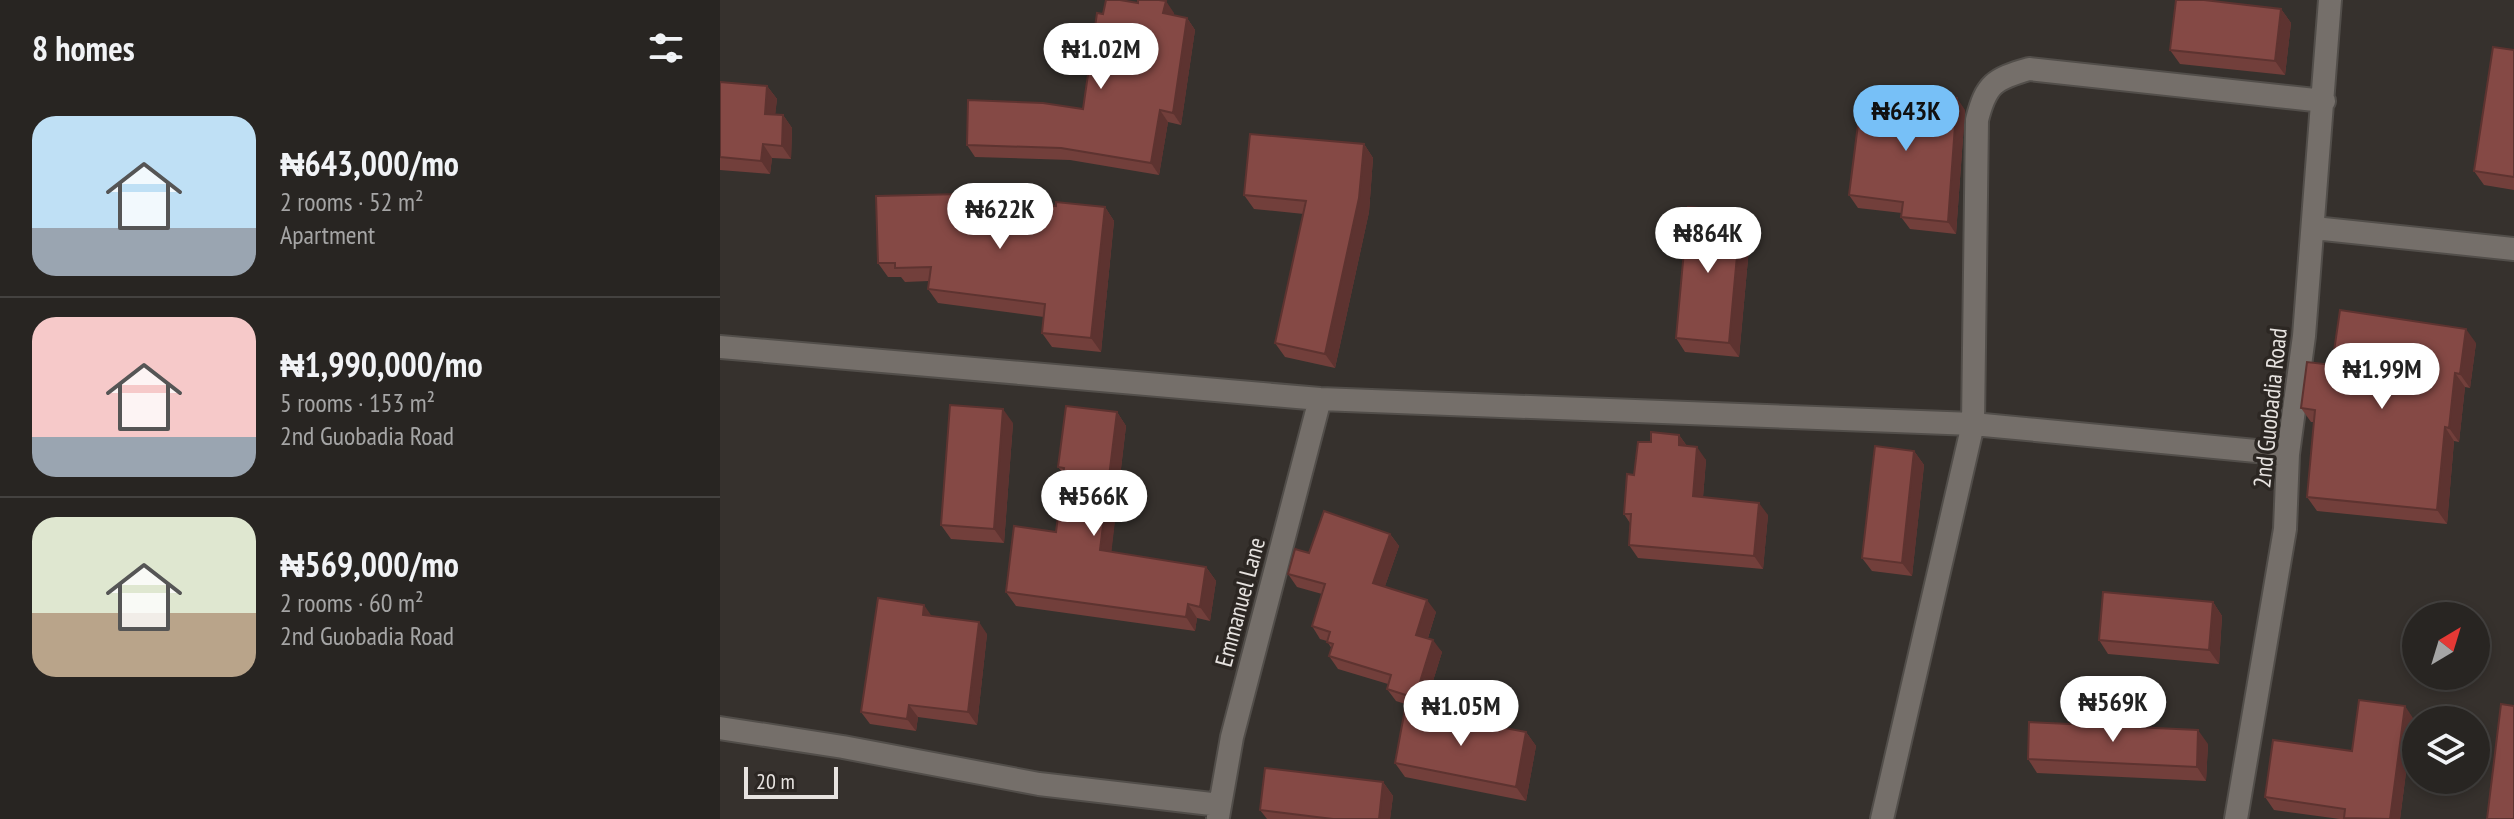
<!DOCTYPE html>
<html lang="en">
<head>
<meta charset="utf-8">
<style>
	:root { --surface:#282522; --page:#34312f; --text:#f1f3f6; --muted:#a5a5a5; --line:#444240; --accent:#77c0f7 }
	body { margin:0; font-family:"PT Sans Narrow",sans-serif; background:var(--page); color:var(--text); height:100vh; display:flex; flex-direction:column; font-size:30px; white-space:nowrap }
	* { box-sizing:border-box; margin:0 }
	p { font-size:26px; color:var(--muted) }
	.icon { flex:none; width:44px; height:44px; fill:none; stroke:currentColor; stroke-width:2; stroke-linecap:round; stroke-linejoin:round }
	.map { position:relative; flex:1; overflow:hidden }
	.details { display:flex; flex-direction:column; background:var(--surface); width:720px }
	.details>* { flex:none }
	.needle { width:52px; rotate:38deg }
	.controls { position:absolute; left:1682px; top:602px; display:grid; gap:16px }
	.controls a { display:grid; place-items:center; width:88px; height:88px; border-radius:50%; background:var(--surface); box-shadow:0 4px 12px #0003,0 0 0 2px var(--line); font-size:40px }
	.scale { position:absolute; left:24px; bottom:20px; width:94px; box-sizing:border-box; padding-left:8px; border:4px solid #e7e3e0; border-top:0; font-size:22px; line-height:28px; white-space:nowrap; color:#e7e3e0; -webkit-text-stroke:6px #2c2723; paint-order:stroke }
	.price { position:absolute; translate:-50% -68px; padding:0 18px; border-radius:28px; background:#fff; color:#222; font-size:26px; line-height:52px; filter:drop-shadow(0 2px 4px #0008) }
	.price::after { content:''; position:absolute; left:50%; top:48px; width:24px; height:18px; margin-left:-12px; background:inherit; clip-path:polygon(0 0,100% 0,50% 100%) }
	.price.active { background:var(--accent); color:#111 }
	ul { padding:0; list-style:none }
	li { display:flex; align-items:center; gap:24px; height:200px; padding:0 32px }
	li+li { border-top:2px solid var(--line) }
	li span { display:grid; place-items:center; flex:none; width:224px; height:160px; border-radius:24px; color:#555 }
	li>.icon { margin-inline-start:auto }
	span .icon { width:96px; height:96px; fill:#fffc; stroke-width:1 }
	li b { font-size:34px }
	h2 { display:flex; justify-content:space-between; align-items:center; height:96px; padding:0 32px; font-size:34px }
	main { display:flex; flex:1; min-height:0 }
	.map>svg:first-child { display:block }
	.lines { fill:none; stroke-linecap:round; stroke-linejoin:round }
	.minor-casing { stroke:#524e4a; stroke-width:26 }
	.minor { stroke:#756f6a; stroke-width:22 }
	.wall { fill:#723f3b }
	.shaded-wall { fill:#5d3330 }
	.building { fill:#854945; stroke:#5d3330; stroke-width:2 }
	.labels { text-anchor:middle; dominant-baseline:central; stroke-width:7; stroke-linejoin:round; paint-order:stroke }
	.street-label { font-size:24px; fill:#e7e3e0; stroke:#2c2723 }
</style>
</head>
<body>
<main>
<section class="details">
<h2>8 homes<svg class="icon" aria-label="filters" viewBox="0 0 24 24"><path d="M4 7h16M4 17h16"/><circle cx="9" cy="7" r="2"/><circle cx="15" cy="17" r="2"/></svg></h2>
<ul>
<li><span style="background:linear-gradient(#bfe0f5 70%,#9aa5b1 0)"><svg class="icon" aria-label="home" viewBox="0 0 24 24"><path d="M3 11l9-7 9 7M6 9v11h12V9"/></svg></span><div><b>₦643,000/mo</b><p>2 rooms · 52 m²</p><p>Apartment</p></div></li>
<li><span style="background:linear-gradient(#f6c9c9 75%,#9aa5b1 0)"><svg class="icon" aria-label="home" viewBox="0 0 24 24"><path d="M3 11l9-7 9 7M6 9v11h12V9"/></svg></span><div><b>₦1,990,000/mo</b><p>5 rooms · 153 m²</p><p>2nd Guobadia Road</p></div></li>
<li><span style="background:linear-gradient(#dfe7d0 60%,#b9a48a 0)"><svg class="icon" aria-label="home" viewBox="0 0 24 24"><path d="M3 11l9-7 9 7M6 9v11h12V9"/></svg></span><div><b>₦569,000/mo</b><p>2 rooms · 60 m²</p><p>2nd Guobadia Road</p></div></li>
</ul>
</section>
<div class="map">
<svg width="1794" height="819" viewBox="0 0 1794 819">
	<rect width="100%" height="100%" fill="#36312d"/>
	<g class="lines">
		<defs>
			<path id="minor" d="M 1594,228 L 1794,249
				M 0,347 L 600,399 L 1253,424 L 1568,454
				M 0,728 L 123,747 L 319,784 L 500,805
				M 498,817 L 512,737 L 600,399
				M 1162,819 L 1253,424 L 1257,120 C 1266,84 1274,79 1309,69 L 1604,101
				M 1516,819 L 1565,529 L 1568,454 L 1584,336 L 1610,0"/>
		</defs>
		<use href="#minor" class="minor-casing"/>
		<use href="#minor" class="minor"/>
	</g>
	<path class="wall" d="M 1561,9 L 1571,23 L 1565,75 L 1460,64 L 1450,50 Z
		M 454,13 L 454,15 L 467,18 L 475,30 L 461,125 L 448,122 L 439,175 L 350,160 L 255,157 L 247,145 L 363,109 Z
		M 1794,50 L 1794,190 L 1764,185 L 1754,171 Z
		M 0,82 L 47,86 L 57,99 L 55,114 L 63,115 L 72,128 L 71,159 L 52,158 L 50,174 L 0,170 Z
		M 1245,110 L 1236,234 L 1190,229 L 1181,217 L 1182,213 L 1138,208 L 1129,195 Z
		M 644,144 L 653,158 L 649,212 L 615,368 L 565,357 L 555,343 L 584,214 L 534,209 L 524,195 Z
		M 336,206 L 385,207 L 394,221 L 381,352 L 332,347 L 322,333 L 324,317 L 218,303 L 208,289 L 209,281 L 185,282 L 181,277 L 168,277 L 158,263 Z
		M 1031,226 L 1019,357 L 965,352 L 956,338 Z
		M 1756,343 L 1750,388 L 1745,387 L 1739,442 L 1734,441 L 1727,524 L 1597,511 L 1587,497 L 1594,422 L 1591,422 L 1581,408 Z
		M 397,412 L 406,426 L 391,552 L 486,567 L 496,581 L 490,621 L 477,618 L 475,631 L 296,606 L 286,592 L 336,532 L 343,473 L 338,467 Z
		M 293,423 L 284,543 L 231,539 L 221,525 Z
		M 959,435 L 967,446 L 986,460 L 983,497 L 1048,515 L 1043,569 L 918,558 L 909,545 L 910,523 L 904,514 L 931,442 Z
		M 1194,451 L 1204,465 L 1192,576 L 1152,571 L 1142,558 Z
		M 670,534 L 679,546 L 665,586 L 716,612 L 708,638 L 722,652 L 704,710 L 676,701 L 667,689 L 668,684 L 618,669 L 609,656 L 612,649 L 607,641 L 600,639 L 592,626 L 602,594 L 577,587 L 568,574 L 589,553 Z
		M 1493,602 L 1502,616 L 1499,664 L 1388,654 L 1379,640 Z
		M 212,616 L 267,634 L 257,725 L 198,717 L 196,731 L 150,724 L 141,712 Z
		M 1693,718 L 1680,819 L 1620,819 L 1554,810 L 1545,797 Z
		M 806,732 L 816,746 L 806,801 L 685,777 L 675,763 Z
		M 1488,744 L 1486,781 L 1317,773 L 1308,759 Z
		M 663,782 L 673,796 L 670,819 L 547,819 L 540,810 Z"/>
	<path class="shaded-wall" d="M 446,1 L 454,13 L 452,25 L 443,13 Z
		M 1561,9 L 1571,23 L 1565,75 L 1555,61 Z
		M 467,18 L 475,30 L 461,125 L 453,113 Z
		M 47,86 L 57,99 L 54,127 L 45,114 Z
		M 1237,98 L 1245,110 L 1236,234 L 1228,222 Z
		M 440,110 L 448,122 L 439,175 L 431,163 Z
		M 63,115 L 72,128 L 71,159 L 62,146 Z
		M 43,144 L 52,158 L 50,174 L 41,161 Z
		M 644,144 L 653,158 L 649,212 L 615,368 L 605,354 Z
		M 385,207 L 394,221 L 381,352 L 371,338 Z
		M 1021,212 L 1031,226 L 1019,357 L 1009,343 Z
		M 1746,329 L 1756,343 L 1750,388 L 1740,374 Z
		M 1735,373 L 1745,387 L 1739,442 L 1729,428 Z
		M 283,409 L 293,423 L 284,543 L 274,529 Z
		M 397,412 L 406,426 L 390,564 L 380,550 Z
		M 1725,427 L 1734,441 L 1727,524 L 1717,510 Z
		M 959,435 L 968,448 L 959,445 Z
		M 977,447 L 986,460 L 982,509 L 973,496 Z
		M 1194,451 L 1204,465 L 1192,576 L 1182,563 Z
		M 1039,503 L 1048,515 L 1043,569 L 1034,556 Z
		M 670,534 L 679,546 L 662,595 L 653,583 Z
		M 486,567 L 496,581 L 490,621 L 480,607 Z
		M 707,600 L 716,612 L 705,647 L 696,635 Z
		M 1493,602 L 1502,616 L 1499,664 L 1489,650 Z
		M 468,604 L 477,618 L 475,631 L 466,617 Z
		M 204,605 L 213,618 L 203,615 Z
		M 259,622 L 267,634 L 257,725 L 248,712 Z
		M 713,640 L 722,652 L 704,710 L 695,698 Z
		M 189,705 L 198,717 L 196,731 L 187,719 Z
		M 1685,706 L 1693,718 L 1680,819 L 1670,819 Z
		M 1478,730 L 1488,744 L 1486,781 L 1477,767 Z
		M 806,732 L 816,746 L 806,801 L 796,787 Z
		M 663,782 L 673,796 L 670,819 L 659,819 Z"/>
	<path class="building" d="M 386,0 L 400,0 L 418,3 L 418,0 L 439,0 L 446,1 L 443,13 L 467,18 L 453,113 L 440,110 L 431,163 L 341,148 L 247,145 L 248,100 L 323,103 L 363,109 L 377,13 L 383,14 Z
		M 1456,0 L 1484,0 L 1561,9 L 1555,61 L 1450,50 Z
		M 1773,47 L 1794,50 L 1794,177 L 1754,171 Z
		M 0,82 L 47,86 L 45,114 L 63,115 L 62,146 L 43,144 L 41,161 L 0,157 Z
		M 1142,93 L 1192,100 L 1193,94 L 1237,98 L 1228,222 L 1181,217 L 1183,202 L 1129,195 Z
		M 530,134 L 644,144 L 639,198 L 605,354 L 555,343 L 586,201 L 524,195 Z
		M 243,194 L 336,206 L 336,202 L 385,207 L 371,338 L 322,333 L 325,304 L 208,289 L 211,267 L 175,268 L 175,263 L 158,263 L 156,196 Z
		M 968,207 L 1021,212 L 1009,343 L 956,338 Z
		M 1620,310 L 1746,329 L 1740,374 L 1735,373 L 1729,428 L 1725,427 L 1717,510 L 1587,497 L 1595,410 L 1581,408 L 1587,362 L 1612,365 Z
		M 230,405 L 283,409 L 274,529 L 221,525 Z
		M 346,406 L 397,412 L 380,550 L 486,567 L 480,607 L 468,604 L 466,617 L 286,592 L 294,526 L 336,532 L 344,468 L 338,467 Z
		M 931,432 L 959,435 L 959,445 L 977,447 L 973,496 L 1039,503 L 1034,556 L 909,545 L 911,514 L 904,514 L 907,474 L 914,475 L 918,442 L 931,442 Z
		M 1155,446 L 1194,451 L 1182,563 L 1142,558 Z
		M 604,511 L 670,534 L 653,583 L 707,600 L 696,635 L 713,640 L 695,698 L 667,689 L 671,675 L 609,656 L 613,644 L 607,642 L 610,632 L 592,626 L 605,584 L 568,574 L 575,549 L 589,553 Z
		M 1383,592 L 1493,602 L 1489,650 L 1379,640 Z
		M 158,598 L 204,605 L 203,615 L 259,622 L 248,712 L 189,705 L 187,719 L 141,712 Z
		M 1639,700 L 1685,706 L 1670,819 L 1624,818 L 1625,809 L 1545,797 L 1553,740 L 1632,751 Z
		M 1781,704 L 1794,706 L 1794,819 L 1767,819 Z
		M 685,709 L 806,732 L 796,787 L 675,763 Z
		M 1309,722 L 1478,730 L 1477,767 L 1308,759 Z
		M 545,768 L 663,782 L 659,819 L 613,819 L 540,810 Z"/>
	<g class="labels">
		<g class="street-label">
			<text transform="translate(1550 408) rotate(-84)">2nd Guobadia Road</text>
			<text transform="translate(520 602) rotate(-75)">Emmanuel Lane</text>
		</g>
	</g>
</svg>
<div class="controls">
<a><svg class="needle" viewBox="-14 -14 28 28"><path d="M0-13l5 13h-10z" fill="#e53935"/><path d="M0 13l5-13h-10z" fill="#a5a5a5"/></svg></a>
<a><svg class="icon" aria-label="layers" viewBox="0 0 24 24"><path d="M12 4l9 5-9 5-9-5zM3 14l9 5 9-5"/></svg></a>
</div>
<div class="scale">20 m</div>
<b class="price" style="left:381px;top:91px">₦1.02M</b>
<b class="price active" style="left:1186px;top:153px">₦643K</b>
<b class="price" style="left:280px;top:251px">₦622K</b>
<b class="price" style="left:988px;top:275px">₦864K</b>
<b class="price" style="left:1662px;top:411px">₦1.99M</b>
<b class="price" style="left:374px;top:538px">₦566K</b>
<b class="price" style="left:1393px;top:744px">₦569K</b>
<b class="price" style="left:741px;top:748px">₦1.05M</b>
</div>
</main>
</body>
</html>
